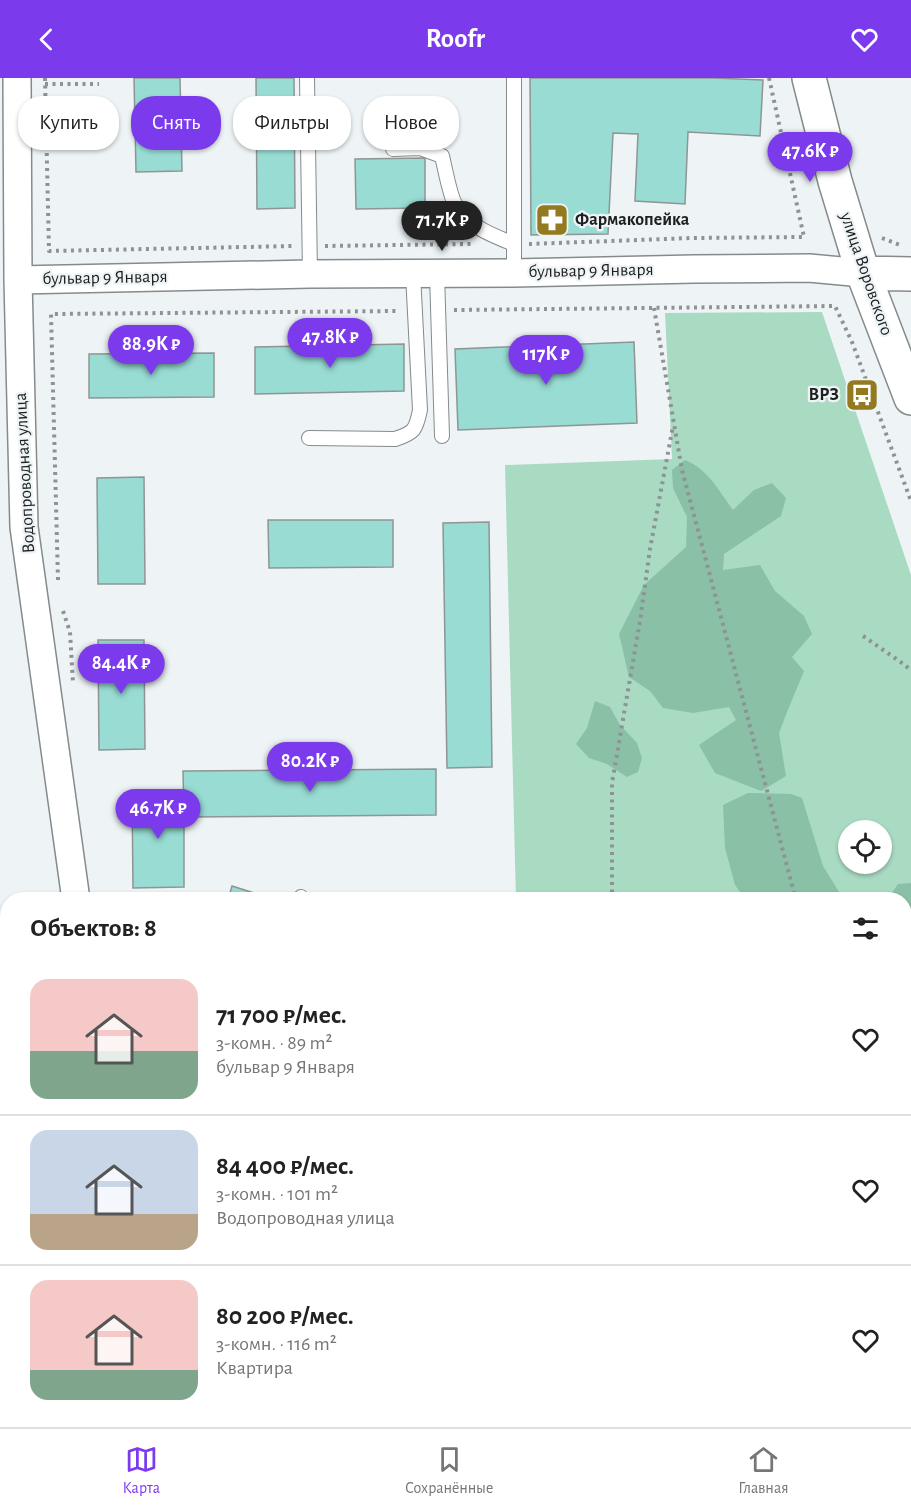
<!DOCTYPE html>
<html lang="ru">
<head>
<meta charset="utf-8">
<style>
	:root { --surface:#fff; --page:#f2f2f2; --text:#222; --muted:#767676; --line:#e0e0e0; --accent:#7c3aed }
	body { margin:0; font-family:"Alegreya Sans",sans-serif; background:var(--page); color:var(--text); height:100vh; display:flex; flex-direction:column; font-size:22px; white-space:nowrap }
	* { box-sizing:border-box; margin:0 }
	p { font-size:20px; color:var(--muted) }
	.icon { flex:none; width:33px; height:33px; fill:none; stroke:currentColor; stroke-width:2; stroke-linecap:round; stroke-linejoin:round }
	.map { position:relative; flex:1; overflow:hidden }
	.drawer { position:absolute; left:0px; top:814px; width:912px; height:536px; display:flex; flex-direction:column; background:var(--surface); border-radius:24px 24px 0 0; box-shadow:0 2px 4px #0004 }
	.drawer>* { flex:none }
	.hud { position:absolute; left:18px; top:18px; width:600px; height:54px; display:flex; gap:12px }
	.buttons { position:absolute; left:838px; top:742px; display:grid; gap:12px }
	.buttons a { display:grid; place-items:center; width:54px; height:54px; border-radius:50%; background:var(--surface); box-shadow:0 2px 4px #0004; font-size:30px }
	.price { position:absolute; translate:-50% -51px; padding:0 14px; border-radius:21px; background:var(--accent); color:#fff; font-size:20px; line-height:39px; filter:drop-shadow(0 2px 3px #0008) }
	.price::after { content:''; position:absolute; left:50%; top:36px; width:18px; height:14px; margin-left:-9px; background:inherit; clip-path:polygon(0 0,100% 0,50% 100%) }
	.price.on { background:#222; color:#fff }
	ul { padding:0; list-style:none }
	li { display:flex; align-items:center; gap:18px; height:150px; padding:0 30px }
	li+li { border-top:2px solid var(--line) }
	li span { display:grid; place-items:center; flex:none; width:168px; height:120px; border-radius:18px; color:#555 }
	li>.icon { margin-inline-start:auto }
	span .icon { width:72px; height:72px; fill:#fffc; stroke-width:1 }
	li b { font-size:26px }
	h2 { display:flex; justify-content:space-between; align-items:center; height:72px; padding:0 30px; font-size:26px }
	.chip { padding:0 21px; border-radius:24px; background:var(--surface); box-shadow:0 2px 4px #0004; font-size:21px; line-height:54px }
	.chip.on { background:var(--accent); color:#fff }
	header { display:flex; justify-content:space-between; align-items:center; height:78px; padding:0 30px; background:var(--accent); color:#fff; font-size:27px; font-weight:600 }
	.tabs { display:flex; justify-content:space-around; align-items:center; height:84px; border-top:2px solid var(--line); background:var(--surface); font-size:16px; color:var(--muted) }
	.tabs a { display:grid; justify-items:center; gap:3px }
	.tabs .on { color:var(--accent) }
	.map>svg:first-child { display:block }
	.green { fill:#a9dac2; fill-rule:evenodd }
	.forest { fill:#89c0a6 }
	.building { fill:#98dcd4; stroke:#8f9594; stroke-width:1.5 }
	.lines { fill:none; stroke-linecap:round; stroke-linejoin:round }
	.lane-casing { stroke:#858b8c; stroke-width:16 }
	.street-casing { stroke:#858b8c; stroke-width:30 }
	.secondary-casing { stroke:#858b8c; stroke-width:36 }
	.path { stroke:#8e9293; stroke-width:4; stroke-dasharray:3 4.5; stroke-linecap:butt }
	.lane { stroke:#fff; stroke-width:14 }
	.street { stroke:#fff; stroke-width:27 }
	.secondary { stroke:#fff; stroke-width:33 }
	.labels { text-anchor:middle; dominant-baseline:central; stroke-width:4.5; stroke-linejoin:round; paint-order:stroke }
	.poi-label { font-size:18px; font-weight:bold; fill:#1e2020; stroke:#eef4f6; text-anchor:start }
	.street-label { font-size:18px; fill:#1e2020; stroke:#eef4f6 }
</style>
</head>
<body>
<header><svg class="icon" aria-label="back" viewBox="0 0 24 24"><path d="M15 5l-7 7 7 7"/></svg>Roofr<svg class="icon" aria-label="heart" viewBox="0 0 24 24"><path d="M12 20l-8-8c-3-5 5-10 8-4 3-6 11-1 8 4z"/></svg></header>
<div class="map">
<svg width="911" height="1349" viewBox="0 0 911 1349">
	<rect width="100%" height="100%" fill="#eef4f6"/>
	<path class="green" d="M 822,234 L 911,497 L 911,1156 L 905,1159 L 904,822 L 516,822 L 505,387 L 672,381 L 665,235 ZM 849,753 L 882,753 L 882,786 L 849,786 Z"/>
	<path class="forest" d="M 685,382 C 708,391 719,413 733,432 L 754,412 L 772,405 L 786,420 L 781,438 L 724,476 L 723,492 L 760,487 L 775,513 L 804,538 L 812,556 L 792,579 L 804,593 L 787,634 L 779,655 L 786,698 L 761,713 L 715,695 L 699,667 L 736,642 L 729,629 L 693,635 L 663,630 L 650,613 L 629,599 L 619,556 L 644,507 L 686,469 L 687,439 L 673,410 L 672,392 Z
		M 595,623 L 610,629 L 620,647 L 637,665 L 642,680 L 638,694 L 627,699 L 607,686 L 589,680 L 576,666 L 587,650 Z
		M 748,715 L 791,716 L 802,720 L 823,788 L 844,822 L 746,822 L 735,807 L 725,770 L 723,727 Z
		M 911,805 L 911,916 L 905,918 L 904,822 L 887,822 L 898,806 Z"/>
	<path class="building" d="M 134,0 L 180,0 L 182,93 L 136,94 Z
		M 256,0 L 294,0 L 295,130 L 257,131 Z
		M 530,0 L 714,0 L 763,2 L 760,58 L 688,54 L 685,126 L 635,123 L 638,56 L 613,55 L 608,156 L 531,157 Z
		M 425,80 L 425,130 L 356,131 L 355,81 Z
		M 634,264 L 637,345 L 458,352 L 455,271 Z
		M 404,266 L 404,313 L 255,316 L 255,269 Z
		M 214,275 L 214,319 L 89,320 L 89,276 Z
		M 144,399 L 145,506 L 98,506 L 97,400 Z
		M 268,442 L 393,442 L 393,489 L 269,490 Z
		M 489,444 L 492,689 L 447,690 L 443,445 Z
		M 98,562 L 144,562 L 145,671 L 99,672 Z
		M 436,691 L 436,737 L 184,739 L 183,693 Z
		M 132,714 L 184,714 L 184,809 L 133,810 Z
		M 232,808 L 276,822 L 228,822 Z
		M 90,1342 L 137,1342 L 136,1349 L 89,1349 Z
		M 232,1342 L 358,1342 L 357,1349 L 231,1349 Z
		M 507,1342 L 534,1342 L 537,1349 L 490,1349 Z
		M 783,1342 L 875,1342 L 878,1349 L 765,1349 Z"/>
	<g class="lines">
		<defs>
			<path id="lane" d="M 307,0 L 310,196
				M 393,71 L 420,70 L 442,78 C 445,90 449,113 454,124 C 465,147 491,157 514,166
				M 514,195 L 514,0
				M 437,196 L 442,358
				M 309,360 L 395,361 C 414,355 416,352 420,332 L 413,196
				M 300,822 L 301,819
				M 0,883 L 8,882
				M 904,1313 L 911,1318
				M 688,1349 L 693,1342"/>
			<path id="street" d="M 17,0 L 18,202 L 24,449 L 76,822
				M 18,202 L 310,196 L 514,195 L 694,191 L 809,190 L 863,195
				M 10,1349 L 11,1342"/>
			<path id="secondary" d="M 809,0 L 835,103 L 863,195 L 911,320
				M 863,195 L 911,196"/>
		</defs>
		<use href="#lane" class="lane-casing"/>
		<use href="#street" class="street-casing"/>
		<use href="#secondary" class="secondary-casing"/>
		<path class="path" d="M 45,0 L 49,173 L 294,168
			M 45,6 L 99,6
			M 882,160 L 900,167
			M 529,166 L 692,160 L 804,159 L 769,0
			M 325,168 L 471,166
			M 654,230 L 682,392 L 796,822
			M 454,232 L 835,228 L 852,264 L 911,423
			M 58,502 L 51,236 L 399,233
			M 63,533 L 70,554 L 73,605
			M 863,558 L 905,587 L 911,593
			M 612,822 L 612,705 L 640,543 L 650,471 L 673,348
			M 904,869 L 911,864
			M 659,1342 L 664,1349"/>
		<use href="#lane" class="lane"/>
		<use href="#street" class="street"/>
		<use href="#secondary" class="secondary"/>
	</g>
	<defs>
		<symbol id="pharmacy-square" viewBox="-11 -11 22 22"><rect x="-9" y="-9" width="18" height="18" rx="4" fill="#937920" stroke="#eef4f6"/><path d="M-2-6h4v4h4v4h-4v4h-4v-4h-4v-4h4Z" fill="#fff"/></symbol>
		<symbol id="bus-square" viewBox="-11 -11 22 22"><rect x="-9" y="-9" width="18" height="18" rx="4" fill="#937920" stroke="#eef4f6"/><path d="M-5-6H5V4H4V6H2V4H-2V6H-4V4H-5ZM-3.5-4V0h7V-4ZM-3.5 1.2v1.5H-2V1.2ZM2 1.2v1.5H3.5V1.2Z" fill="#fff"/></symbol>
	</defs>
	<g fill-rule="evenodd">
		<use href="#pharmacy-square" x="533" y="123" width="38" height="38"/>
		<use href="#bus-square" x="843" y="298" width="38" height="38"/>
	</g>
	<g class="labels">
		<g class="poi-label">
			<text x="575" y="142">Фармакопейка</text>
			<text x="839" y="317" text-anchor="end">ВРЗ</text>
		</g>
		<g class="street-label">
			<text transform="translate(591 193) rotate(-1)">бульвар 9 Января</text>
			<text transform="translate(866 196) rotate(71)">улица Воровского</text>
			<text transform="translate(105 200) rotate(-1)">бульвар 9 Января</text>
			<text transform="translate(25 395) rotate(-93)">Водопроводная улица</text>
		</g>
	</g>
</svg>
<div class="buttons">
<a><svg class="icon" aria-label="locate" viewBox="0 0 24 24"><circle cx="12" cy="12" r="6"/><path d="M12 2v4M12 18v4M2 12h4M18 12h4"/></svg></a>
</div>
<b class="price" style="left:810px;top:105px">47.6K ₽</b>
<b class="price on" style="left:442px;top:174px">71.7K ₽</b>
<b class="price" style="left:330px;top:291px">47.8K ₽</b>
<b class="price" style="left:151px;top:298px">88.9K ₽</b>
<b class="price" style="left:546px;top:308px">117K ₽</b>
<b class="price" style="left:121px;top:617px">84.4K ₽</b>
<b class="price" style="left:310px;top:715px">80.2K ₽</b>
<b class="price" style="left:158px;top:762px">46.7K ₽</b>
<div class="hud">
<a class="chip">Купить</a>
<a class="chip on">Снять</a>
<a class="chip">Фильтры</a>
<a class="chip">Новое</a>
</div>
<section class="drawer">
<h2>Объектов: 8<svg class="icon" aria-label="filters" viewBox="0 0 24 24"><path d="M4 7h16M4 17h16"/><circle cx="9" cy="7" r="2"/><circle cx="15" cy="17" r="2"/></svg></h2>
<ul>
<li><span style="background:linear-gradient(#f6c9c9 60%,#7fa58c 0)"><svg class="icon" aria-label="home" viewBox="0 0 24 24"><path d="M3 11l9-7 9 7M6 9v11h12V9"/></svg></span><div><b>71 700 ₽/мес.</b><p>3-комн. · 89 m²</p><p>бульвар 9 Января</p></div><svg class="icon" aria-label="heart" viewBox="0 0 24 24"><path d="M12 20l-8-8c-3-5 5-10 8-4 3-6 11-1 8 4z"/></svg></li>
<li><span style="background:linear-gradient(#c9d6e8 70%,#b9a48a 0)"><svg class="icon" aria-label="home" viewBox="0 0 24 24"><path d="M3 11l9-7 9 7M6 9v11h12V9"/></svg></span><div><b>84 400 ₽/мес.</b><p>3-комн. · 101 m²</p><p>Водопроводная улица</p></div><svg class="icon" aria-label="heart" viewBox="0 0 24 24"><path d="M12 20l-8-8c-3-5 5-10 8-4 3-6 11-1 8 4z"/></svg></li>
<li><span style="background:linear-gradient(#f6c9c9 75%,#7fa58c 0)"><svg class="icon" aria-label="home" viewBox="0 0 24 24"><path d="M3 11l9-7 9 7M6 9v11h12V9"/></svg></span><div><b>80 200 ₽/мес.</b><p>3-комн. · 116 m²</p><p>Квартира</p></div><svg class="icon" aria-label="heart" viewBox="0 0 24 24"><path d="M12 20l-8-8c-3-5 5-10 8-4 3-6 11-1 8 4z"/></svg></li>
</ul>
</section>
</div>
<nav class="tabs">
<a class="on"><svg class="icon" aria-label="map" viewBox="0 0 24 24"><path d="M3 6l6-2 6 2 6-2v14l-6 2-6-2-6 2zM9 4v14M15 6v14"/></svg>Карта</a>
<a><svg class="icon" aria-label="saved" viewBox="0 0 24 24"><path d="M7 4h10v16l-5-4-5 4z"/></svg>Сохранённые</a>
<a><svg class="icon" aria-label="home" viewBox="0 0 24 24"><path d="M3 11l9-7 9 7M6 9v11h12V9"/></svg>Главная</a>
</nav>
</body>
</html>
